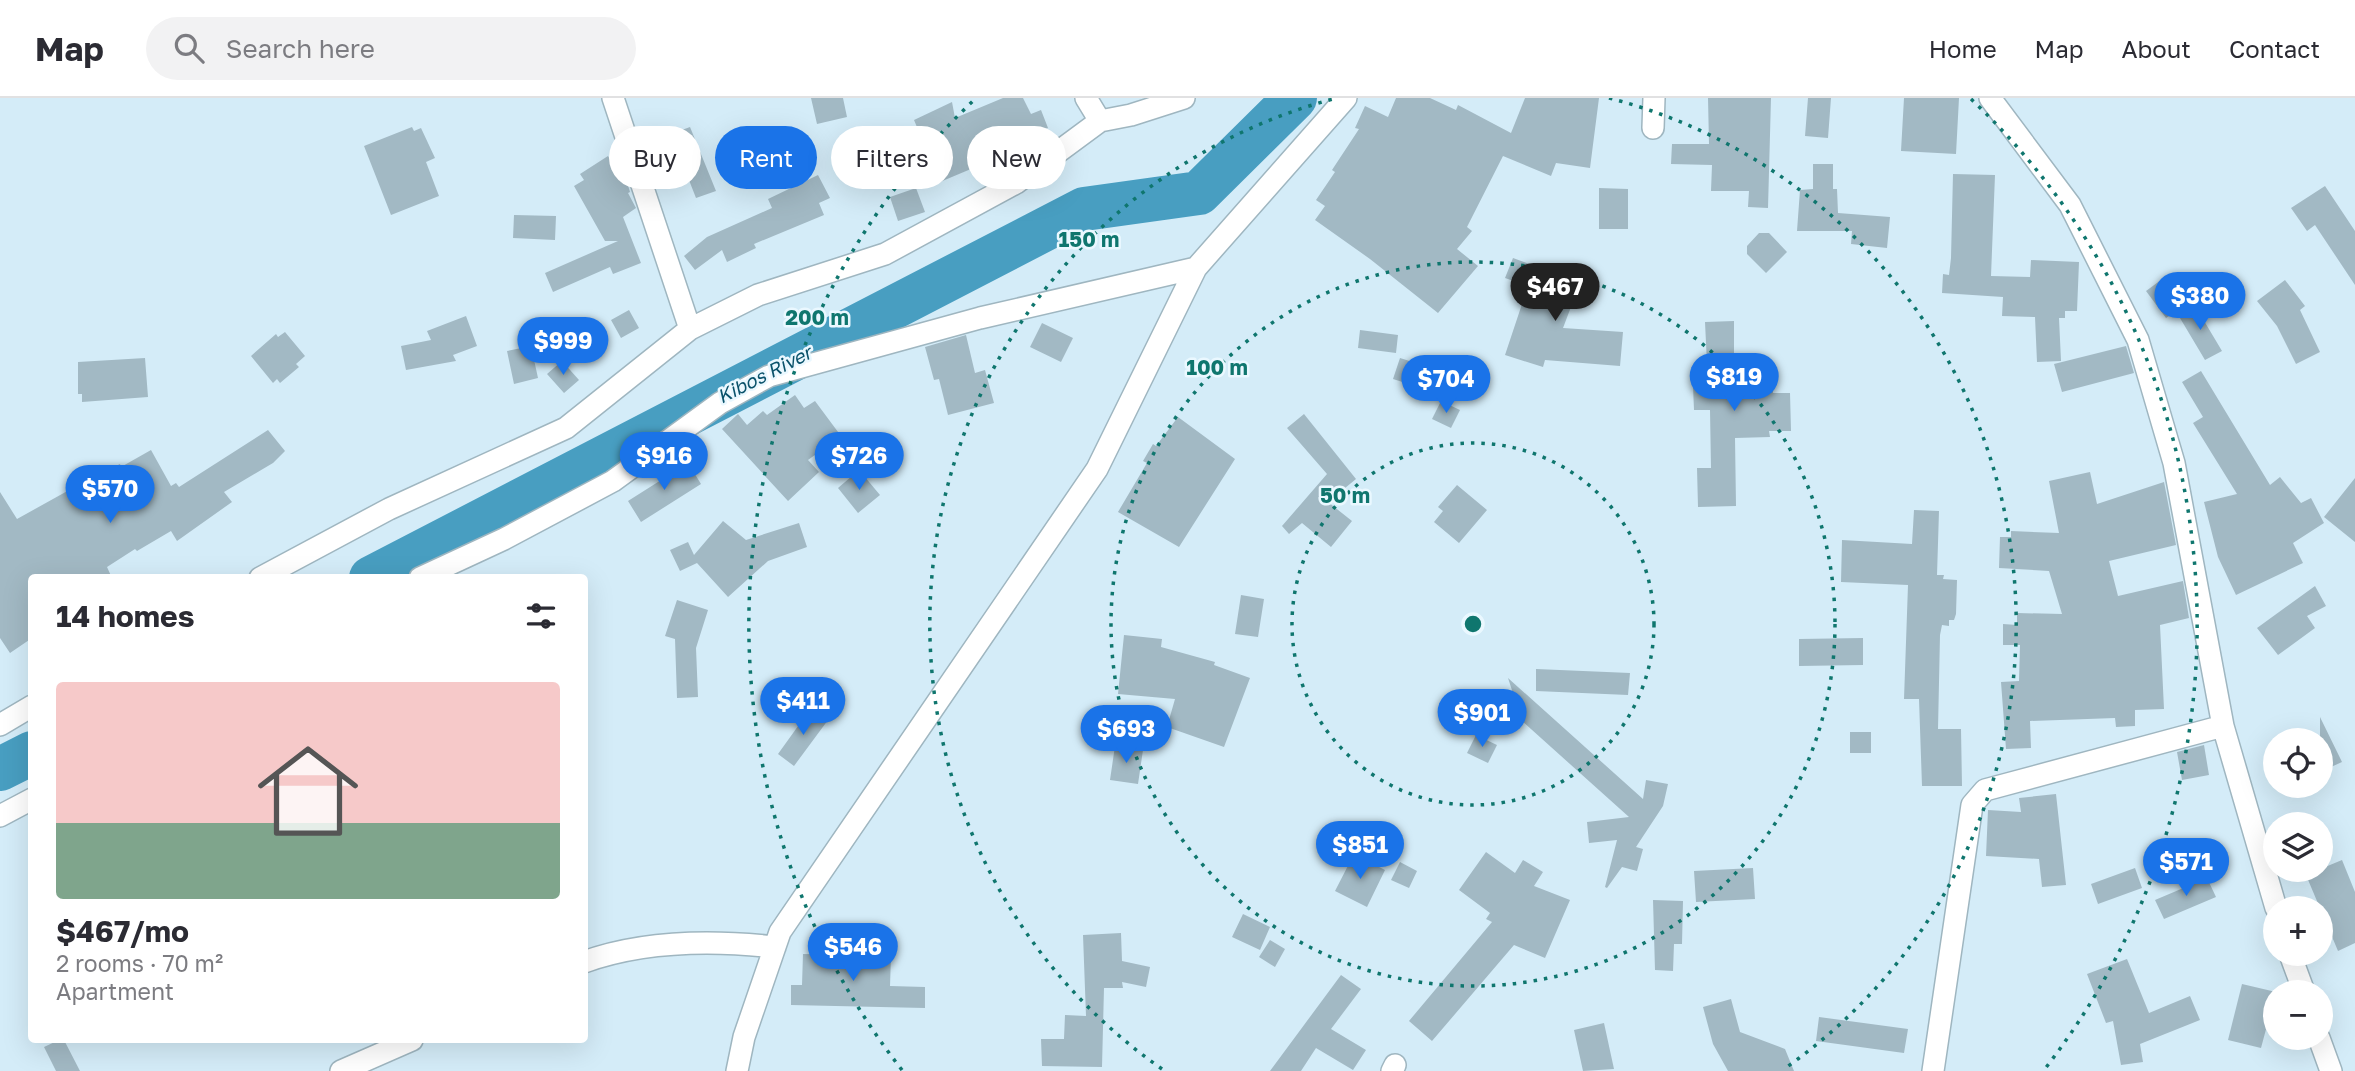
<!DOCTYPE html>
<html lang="en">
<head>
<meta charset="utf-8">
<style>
	:root { --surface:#fff; --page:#f2f2f3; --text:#2b2b33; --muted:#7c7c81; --line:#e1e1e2; --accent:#1a73e8 }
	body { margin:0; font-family:"Golos Text",sans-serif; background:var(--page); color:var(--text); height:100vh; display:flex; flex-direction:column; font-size:26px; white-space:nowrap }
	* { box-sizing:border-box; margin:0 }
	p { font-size:23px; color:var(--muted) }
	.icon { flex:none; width:38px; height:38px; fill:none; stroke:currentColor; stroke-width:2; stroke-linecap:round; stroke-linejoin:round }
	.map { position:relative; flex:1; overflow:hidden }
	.side { position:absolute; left:28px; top:476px; width:560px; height:469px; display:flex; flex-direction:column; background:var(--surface); border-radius:7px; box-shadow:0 7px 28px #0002 }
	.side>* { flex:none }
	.guide { position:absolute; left:609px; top:28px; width:665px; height:63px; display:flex; gap:14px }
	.buttons { position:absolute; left:2263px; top:630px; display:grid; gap:14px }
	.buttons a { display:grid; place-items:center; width:70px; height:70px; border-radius:50%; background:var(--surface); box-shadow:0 7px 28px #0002; font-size:35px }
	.price { position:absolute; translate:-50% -60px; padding:0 16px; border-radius:24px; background:var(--accent); color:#fff; font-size:23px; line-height:46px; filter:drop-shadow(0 2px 4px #0008) }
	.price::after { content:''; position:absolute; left:50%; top:42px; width:21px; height:16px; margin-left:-10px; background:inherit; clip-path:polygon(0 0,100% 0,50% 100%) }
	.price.selected { background:#222; color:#fff }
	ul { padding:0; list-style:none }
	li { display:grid; align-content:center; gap:14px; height:371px; padding:0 28px }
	li span { display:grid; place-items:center; height:217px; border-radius:7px; color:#555 }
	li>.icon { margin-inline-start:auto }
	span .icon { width:126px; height:126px; fill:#fffc; stroke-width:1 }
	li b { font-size:30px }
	h2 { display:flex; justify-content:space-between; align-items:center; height:84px; padding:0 28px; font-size:30px }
	.pill { padding:0 24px; border-radius:32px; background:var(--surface); box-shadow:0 7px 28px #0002; font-size:24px; line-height:63px }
	.pill.selected { background:var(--accent); color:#fff }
	header { display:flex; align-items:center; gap:42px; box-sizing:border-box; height:98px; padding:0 35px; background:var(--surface); border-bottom:2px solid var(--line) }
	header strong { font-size:33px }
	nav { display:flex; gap:38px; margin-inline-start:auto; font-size:24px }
	.search { width:490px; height:63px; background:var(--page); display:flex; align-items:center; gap:18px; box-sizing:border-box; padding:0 24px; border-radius:38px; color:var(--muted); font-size:26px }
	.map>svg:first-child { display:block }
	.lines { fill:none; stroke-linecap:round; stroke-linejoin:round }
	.river { stroke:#489ec1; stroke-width:44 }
	.building { fill:#a2b9c4 }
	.minor-casing { stroke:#9fb6c0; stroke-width:24 }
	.minor { stroke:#fff; stroke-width:21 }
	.ring { fill:none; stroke:#0f766e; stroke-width:3.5; stroke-dasharray:3.5 7 }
	.labels { text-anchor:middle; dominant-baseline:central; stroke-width:5; stroke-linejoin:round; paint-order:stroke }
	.water-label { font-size:19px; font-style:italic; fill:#0a526b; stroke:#eaf8ff }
	.centre { fill:#0f766e; stroke:#eaf8ff; stroke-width:3.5 }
	.ring-label { font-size:21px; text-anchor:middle; font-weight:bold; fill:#0f766e; stroke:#eaf8ff; stroke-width:5; stroke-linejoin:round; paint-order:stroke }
</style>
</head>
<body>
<header>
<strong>Map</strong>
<div class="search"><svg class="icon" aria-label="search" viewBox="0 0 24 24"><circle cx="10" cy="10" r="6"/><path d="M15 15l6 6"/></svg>Search here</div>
<nav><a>Home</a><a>Map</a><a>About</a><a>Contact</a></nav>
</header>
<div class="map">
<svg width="2355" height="973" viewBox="0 0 2355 973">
	<rect width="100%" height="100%" fill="#d4ecf8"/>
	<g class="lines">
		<path class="river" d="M 371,480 L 1084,111 L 1199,95 L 1295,0
			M 0,671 L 32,655"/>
	</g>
	<path class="building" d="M 811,0 L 843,0 L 847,19 L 817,26 Z
		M 1003,0 L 1023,0 L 1031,16 L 1041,12 L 1048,30 L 975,60 L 978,68 L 940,84 L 914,22 L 952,4 L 955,20 Z
		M 1396,0 L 1430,0 L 1456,12 L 1458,7 L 1511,35 L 1525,0 L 1599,0 L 1590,70 L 1556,65 L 1551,78 L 1503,58 L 1467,129 L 1472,133 L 1457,151 L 1478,168 L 1438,215 L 1370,161 L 1315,122 L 1325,108 L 1316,102 L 1335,74 L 1332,72 L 1359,31 L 1355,30 L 1365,8 L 1388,19 Z
		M 1708,0 L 1771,0 L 1768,110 L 1748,109 L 1749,93 L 1711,93 L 1712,67 L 1671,66 L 1672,46 L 1709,46 Z
		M 1808,0 L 1831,0 L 1828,40 L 1805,38 Z
		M 1904,0 L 1959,0 L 1956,56 L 1901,53 Z
		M 412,29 L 414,33 L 421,30 L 435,60 L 426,64 L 439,98 L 391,117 L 364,48 Z
		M 690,29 L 716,93 L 696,100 L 671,36 Z
		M 608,58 L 613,66 L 618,63 L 624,74 L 630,94 L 628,95 L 636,110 L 623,119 L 641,165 L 613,176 L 610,169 L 553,194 L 545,175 L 618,143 L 605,143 L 574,88 L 584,82 L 580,76 Z
		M 1813,66 L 1833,66 L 1833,91 L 1837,91 L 1838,115 L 1890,119 L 1887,150 L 1851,146 L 1852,133 L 1797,133 L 1800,92 L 1813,91 Z
		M 1953,76 L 1995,77 L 1991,178 L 2030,179 L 2031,162 L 2079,164 L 2077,213 L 2065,213 L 2065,220 L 2059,220 L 2061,263 L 2037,264 L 2035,219 L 2002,218 L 2003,199 L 1942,195 L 1943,176 L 1949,177 L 1951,160 Z
		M 818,77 L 830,100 L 819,105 L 824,117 L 754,146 L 756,150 L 727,164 L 722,152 L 695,172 L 684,158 L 707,139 L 772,110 L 768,101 Z
		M 2325,88 L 2355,133 L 2355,187 L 2315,127 L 2307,133 L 2291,110 Z
		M 916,90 L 925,114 L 898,123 L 890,99 Z
		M 1599,90 L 1628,91 L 1628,131 L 1599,131 Z
		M 514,117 L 556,118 L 555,142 L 513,140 Z
		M 1759,135 L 1769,135 L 1787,154 L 1766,175 L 1747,156 L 1747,148 Z
		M 1513,160 L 1580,185 L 1563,230 L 1623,234 L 1620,268 L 1545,262 L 1543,269 L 1505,257 L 1528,188 L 1505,180 Z
		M 2165,179 L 2185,207 L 2166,220 L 2146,193 Z
		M 2285,182 L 2305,208 L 2300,212 L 2320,254 L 2296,266 L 2277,228 L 2257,203 Z
		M 2194,206 L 2222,253 L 2205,262 L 2177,215 Z
		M 629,212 L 639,230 L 621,240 L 611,222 Z
		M 466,218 L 477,248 L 453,257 L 456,263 L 406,272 L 401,248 L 431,242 L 427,233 Z
		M 1734,223 L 1734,262 L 1747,262 L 1747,274 L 1773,274 L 1773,295 L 1790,295 L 1791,333 L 1769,333 L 1770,339 L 1735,340 L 1736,408 L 1698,409 L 1697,370 L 1711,370 L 1710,312 L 1694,312 L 1693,288 L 1708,287 L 1705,224 Z
		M 1042,225 L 1073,240 L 1061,264 L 1030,249 Z
		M 1360,232 L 1398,237 L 1396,255 L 1358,250 Z
		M 285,234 L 305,258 L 296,266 L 299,269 L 280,285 L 277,281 L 273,285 L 251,258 L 276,236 L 278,239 Z
		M 966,237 L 975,275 L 985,272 L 994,305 L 948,317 L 939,281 L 934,282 L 925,249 Z
		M 531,248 L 538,280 L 514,286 L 507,253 Z
		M 2126,248 L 2134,275 L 2062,294 L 2054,266 Z
		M 145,260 L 148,299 L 82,304 L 82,296 L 78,296 L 78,264 Z
		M 1400,260 L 1435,271 L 1428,292 L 1393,281 Z
		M 562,263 L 579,282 L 564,295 L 547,276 Z
		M 2201,273 L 2270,387 L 2280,379 L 2301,405 L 2311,400 L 2324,425 L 2293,445 L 2303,465 L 2236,497 L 2218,459 L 2204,404 L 2237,396 L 2193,325 L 2203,319 L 2182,284 Z
		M 795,297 L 804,310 L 815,303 L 841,338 L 808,362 L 819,374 L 788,403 L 722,331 L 738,316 L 747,327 L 763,313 L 767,317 Z
		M 1441,303 L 1460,312 L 1451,330 L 1432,321 Z
		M 1304,316 L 1356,381 L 1328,404 L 1352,423 L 1331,449 L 1302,425 L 1289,436 L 1282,428 L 1327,376 L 1287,330 Z
		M 1178,319 L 1235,361 L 1179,449 L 1118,414 L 1147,365 L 1143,363 L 1153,346 L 1156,348 Z
		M 268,332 L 285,353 L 273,365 L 224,394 L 232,404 L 177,443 L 171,433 L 137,453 L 135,451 L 107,469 L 112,480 L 32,480 L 32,540 L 10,555 L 0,540 L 0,394 L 17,421 L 89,381 L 120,366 L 121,369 L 151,352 L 171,388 L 176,385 L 179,389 Z
		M 688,365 L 701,386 L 641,424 L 628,403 Z
		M 859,372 L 880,397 L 858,415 L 838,390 Z
		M 2090,374 L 2097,406 L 2164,384 L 2165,389 L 2176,447 L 2109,463 L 2118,498 L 2183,483 L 2189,520 L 2160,527 L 2164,611 L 2135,612 L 2135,628 L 2116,629 L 2115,620 L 2030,623 L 2031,650 L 2006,651 L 2001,584 L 2019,583 L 2020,547 L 2003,547 L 2003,526 L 2017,527 L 2017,515 L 2062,516 L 2049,473 L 1999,470 L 2000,439 L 2011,439 L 2011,433 L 2059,435 L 2049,383 Z
		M 2355,380 L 2355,444 L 2324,419 Z
		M 1457,387 L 1487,412 L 1459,445 L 1434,424 L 1443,413 L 1438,409 Z
		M 1914,412 L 1939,413 L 1937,477 L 1944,477 L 1943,481 L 1957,482 L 1956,516 L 1954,522 L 1949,522 L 1949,528 L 1942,527 L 1940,537 L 1938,631 L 1961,631 L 1962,688 L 1922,688 L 1919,601 L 1904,601 L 1908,487 L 1841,484 L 1842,442 L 1912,446 Z
		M 723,423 L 746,442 L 799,425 L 807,449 L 768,463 L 728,499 L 697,465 L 680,473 L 670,452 L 688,444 L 694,457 Z
		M 2315,488 L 2326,508 L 2307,518 L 2315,530 L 2278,557 L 2257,530 Z
		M 1241,497 L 1264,501 L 1258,539 L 1235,536 Z
		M 677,502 L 708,512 L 696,550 L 698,599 L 677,600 L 675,541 L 665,538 Z
		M 1124,537 L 1162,541 L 1161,549 L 1215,564 L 1214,567 L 1250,580 L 1224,649 L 1167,629 L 1175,601 L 1118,596 Z
		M 1863,540 L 1863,567 L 1799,568 L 1799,541 Z
		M 1536,571 L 1630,575 L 1628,597 L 1536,593 Z
		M 1508,580 L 1643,701 L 1646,682 L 1668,686 L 1663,708 L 1636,749 L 1643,751 L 1637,773 L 1622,769 L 1607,790 L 1605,789 L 1617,742 L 1589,745 L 1587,724 L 1629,719 L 1522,623 Z
		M 811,610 L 828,622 L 794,668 L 778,656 Z
		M 2320,619 L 2342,664 L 2320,674 Z
		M 1850,634 L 1871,634 L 1871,655 L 1850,655 Z
		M 1476,637 L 1497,647 L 1488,665 L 1467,655 Z
		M 2204,647 L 2209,677 L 2182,682 L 2177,654 Z
		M 1115,648 L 1143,652 L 1138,686 L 1110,682 Z
		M 2056,696 L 2066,787 L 2042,789 L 2039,761 L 1986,758 L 1988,712 L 2021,714 L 2019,700 Z
		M 1486,754 L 1515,775 L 1523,762 L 1543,774 L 1534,788 L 1570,802 L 1545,860 L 1514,847 L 1432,943 L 1409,923 L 1492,824 L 1486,821 L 1490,815 L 1459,792 Z
		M 1354,756 L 1385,772 L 1367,809 L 1335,793 Z
		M 2342,762 L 2355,794 L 2355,845 L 2338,853 L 2306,777 Z
		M 1400,764 L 1417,773 L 1409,790 L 1391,782 Z
		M 1753,770 L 1755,801 L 1696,804 L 1694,773 Z
		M 2135,770 L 2142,790 L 2098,806 L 2091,786 Z
		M 2207,780 L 2216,799 L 2164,821 L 2155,802 Z
		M 1653,802 L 1683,803 L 1682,846 L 1674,846 L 1673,873 L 1655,872 Z
		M 1243,816 L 1270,829 L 1260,852 L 1232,839 Z
		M 1121,835 L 1122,863 L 1150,869 L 1146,889 L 1122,884 L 1123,890 L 1104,890 L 1102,969 L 1042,968 L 1041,941 L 1064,941 L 1065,917 L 1086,918 L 1083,837 Z
		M 1270,842 L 1285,851 L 1275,869 L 1259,859 Z
		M 803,856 L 891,858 L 890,888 L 925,889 L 925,910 L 791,907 L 791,887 L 802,887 Z
		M 2127,861 L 2149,915 L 2190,898 L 2200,922 L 2140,946 L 2143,964 L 2121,967 L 2113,923 L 2106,925 L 2087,876 Z
		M 1341,877 L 1361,891 L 1331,931 L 1366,952 L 1353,972 L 1316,950 L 1301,973 L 1270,973 Z
		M 2242,886 L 2276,894 L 2261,950 L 2228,942 Z
		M 1731,901 L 1740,934 L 1785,951 L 1794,973 L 1728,973 L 1713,946 L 1703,909 Z
		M 1819,919 L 1908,931 L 1904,955 L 1816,943 Z
		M 1604,925 L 1614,971 L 1583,973 L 1574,932 Z
		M 59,942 L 64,942 L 80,973 L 56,973 L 44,949 Z"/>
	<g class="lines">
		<defs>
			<path id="minor" d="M 613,0 L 690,231
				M 1086,0 L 1100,23
				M 1990,0 L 2070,107 L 2138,242 L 2174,365 L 2223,628 L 2276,810
				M 1653,30 L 1654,0
				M 260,480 L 389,411 L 566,330 L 690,231 L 758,197 L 885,156 L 1016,85 L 1100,23 L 1131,17 L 1184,0
				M 420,480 L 504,441 L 613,383 L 720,305 L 769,278 L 980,220 L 1196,170
				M 0,627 L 32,608
				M 0,718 L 32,701
				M 2290,856 L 2304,894
				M 584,864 C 645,842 712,842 775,849
				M 2319,940 L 2331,973
				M 341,973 L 412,942
				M 737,973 L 744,939 L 780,834 L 1097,371 L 1196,170 L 1346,0
				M 1392,973 L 1395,967
				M 1933,973 L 1972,707 L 1985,692 L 2223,628"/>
		</defs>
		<use href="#minor" class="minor-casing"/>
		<use href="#minor" class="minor"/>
	</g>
	<g class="ring">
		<circle cx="1473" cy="526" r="181"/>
		<circle cx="1473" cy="526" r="362"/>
		<path d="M1162 971A543 543 0 0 1 1337 0M1609 0A543 543 0 0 1 1784 971"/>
		<path d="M902 972A724 724 0 0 1 975 1M1971 1A724 724 0 0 1 2044 972"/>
	</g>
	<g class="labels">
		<g class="water-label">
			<text transform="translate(764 276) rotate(-27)">Kibos River</text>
		</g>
	</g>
	<circle cx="1473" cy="526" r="10" class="centre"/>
	<g class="ring-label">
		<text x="1089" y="149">150 m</text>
		<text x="817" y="227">200 m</text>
		<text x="1217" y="277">100 m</text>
		<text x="1345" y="405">50 m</text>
	</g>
</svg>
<div class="buttons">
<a><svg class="icon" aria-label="locate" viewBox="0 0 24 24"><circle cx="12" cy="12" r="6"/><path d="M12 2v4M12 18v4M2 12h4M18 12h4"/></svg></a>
<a><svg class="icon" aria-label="layers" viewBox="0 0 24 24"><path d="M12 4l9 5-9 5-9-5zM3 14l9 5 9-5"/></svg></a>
<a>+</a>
<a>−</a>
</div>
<b class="price selected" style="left:1555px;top:225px">$467</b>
<b class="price" style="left:2200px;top:234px">$380</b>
<b class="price" style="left:563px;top:279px">$999</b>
<b class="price" style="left:1734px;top:315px">$819</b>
<b class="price" style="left:1446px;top:317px">$704</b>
<b class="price" style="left:664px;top:394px">$916</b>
<b class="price" style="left:859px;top:394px">$726</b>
<b class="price" style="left:110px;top:427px">$570</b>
<b class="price" style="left:803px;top:639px">$411</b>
<b class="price" style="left:1482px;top:651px">$901</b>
<b class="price" style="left:1126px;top:667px">$693</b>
<b class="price" style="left:1360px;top:783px">$851</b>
<b class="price" style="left:2186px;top:800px">$571</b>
<b class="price" style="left:853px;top:885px">$546</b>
<div class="guide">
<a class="pill">Buy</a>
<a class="pill selected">Rent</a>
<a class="pill">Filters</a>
<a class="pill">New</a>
</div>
<section class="side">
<h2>14 homes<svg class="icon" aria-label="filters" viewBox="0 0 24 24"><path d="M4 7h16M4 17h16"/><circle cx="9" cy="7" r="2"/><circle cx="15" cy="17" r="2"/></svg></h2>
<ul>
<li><span style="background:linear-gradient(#f6c9c9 65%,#7fa58c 0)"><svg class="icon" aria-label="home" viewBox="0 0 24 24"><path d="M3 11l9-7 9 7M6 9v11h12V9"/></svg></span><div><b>$467/mo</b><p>2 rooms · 70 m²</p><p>Apartment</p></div></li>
</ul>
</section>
</div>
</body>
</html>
